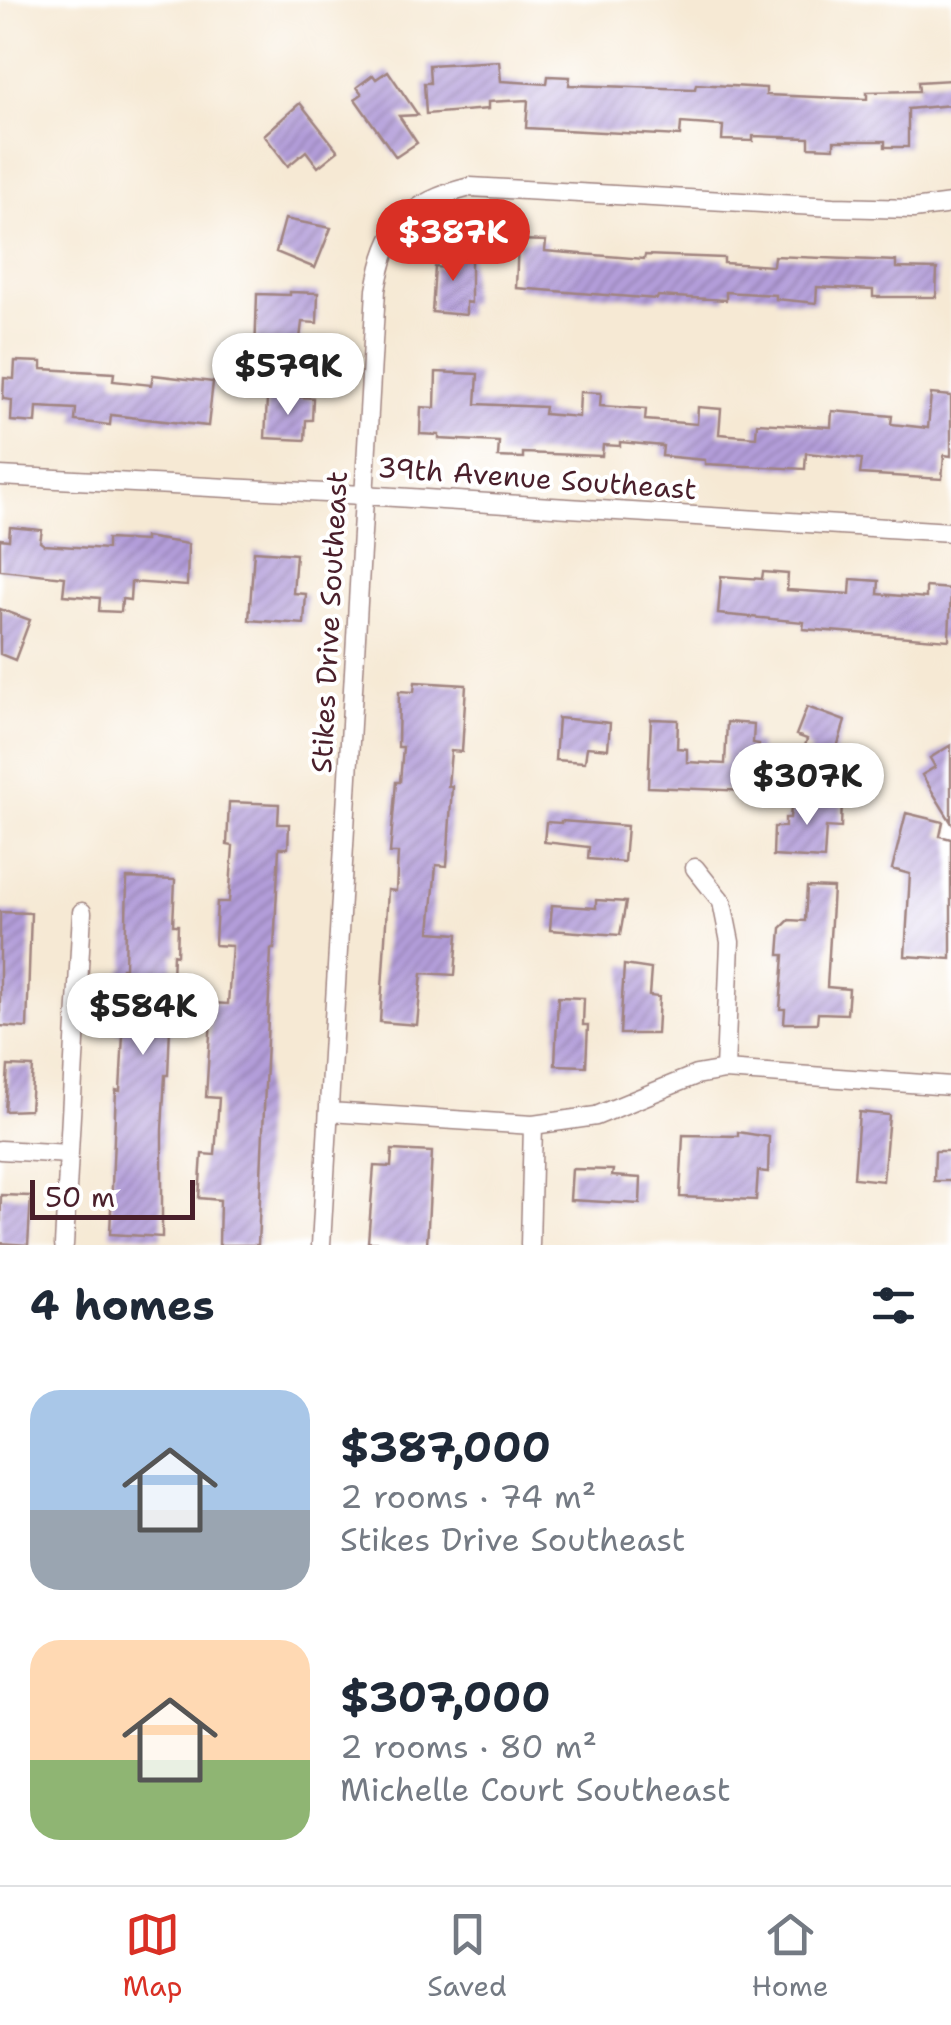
<!DOCTYPE html>
<html lang="en">
<head>
<meta charset="utf-8">
<style>
	:root { --surface:#fff; --page:#f2f2f3; --text:#1f2937; --muted:#747a83; --line:#e0e1e3; --accent:#d93025 }
	body { margin:0; font-family:"Shantell Sans",sans-serif; background:var(--page); color:var(--text); height:100vh; display:flex; flex-direction:column; font-size:38px; white-space:nowrap }
	* { box-sizing:border-box; margin:0 }
	p { font-size:32px; color:var(--muted) }
	.icon { flex:none; width:55px; height:55px; fill:none; stroke:currentColor; stroke-width:2; stroke-linecap:round; stroke-linejoin:round }
	.map { position:relative; height:1245px; overflow:hidden }
	.drawer { display:flex; flex-direction:column; background:var(--surface); flex:1 }
	.drawer>* { flex:none }
	.scale { position:absolute; left:30px; bottom:25px; width:165px; box-sizing:border-box; padding-left:10px; border:5px solid #4a1f2b; border-top:0; font-size:28px; line-height:35px; white-space:nowrap; color:#4a1f2b; -webkit-text-stroke:8px #fff; paint-order:stroke }
	.price { position:absolute; translate:-50% -85px; padding:0 22px; border-radius:35px; background:#fff; color:#222; font-size:32px; line-height:65px; filter:drop-shadow(0 2px 5px #0008) }
	.price::after { content:''; position:absolute; left:50%; top:60px; width:30px; height:22px; margin-left:-15px; background:inherit; clip-path:polygon(0 0,100% 0,50% 100%) }
	.price.current { background:var(--accent); color:#fff }
	ul { padding:0; list-style:none }
	li { display:flex; align-items:center; gap:30px; height:250px; padding:0 30px }
	li span { display:grid; place-items:center; flex:none; width:280px; height:200px; border-radius:30px; color:#555 }
	li>.icon { margin-inline-start:auto }
	span .icon { width:120px; height:120px; fill:#fffc; stroke-width:1 }
	li b { font-size:42px }
	h2 { display:flex; justify-content:space-between; align-items:center; height:120px; padding:0 30px; font-size:42px }
	.dock { display:flex; justify-content:space-around; align-items:center; height:140px; border-top:2px solid var(--line); background:var(--surface); font-size:28px; color:var(--muted) }
	.dock a { display:grid; justify-items:center; gap:5px }
	.dock .current { color:var(--accent) }
	.map>svg:first-child { display:block }
	.building { fill:url(#building-hatch) }
	.lines { fill:none; stroke-linecap:round; stroke-linejoin:round }
	.minor-casing { stroke:#a08480; stroke-width:21 }
	.minor { stroke:#fff; stroke-width:18 }
	.labels { text-anchor:middle; dominant-baseline:central; stroke-width:8; stroke-linejoin:round; paint-order:stroke }
	.street-label { font-size:28px; fill:#4a1f2b; stroke:#fff }
</style>
</head>
<body>
<div class="map">
<svg width="951" height="1245" viewBox="0 0 951 1245">
	<defs>
		<pattern id="building-hatch" width="6" height="6" patternUnits="userSpaceOnUse" patternTransform="scale(2.5)"><rect width="6" height="6" fill="#b39eda"/><path d="M-1 1l2-2M0 6l6-6M5 7l2-2" fill="none" stroke="#9480b1"/></pattern>
	</defs>
	<rect width="100%" height="100%" fill="#fff"/>
	<filter id="ink" filterUnits="userSpaceOnUse"><feTurbulence type="fractalNoise" baseFrequency=".01" numOctaves="2"/><feDisplacementMap in="SourceGraphic" scale="20" xChannelSelector="R" yChannelSelector="G"/><feConvolveMatrix kernelMatrix="1 2 1 2 8 2 1 2 1" color-interpolation-filters="sRGB"/></filter>
	<filter id="wash" filterUnits="userSpaceOnUse"><feTurbulence type="fractalNoise" baseFrequency=".0048" numOctaves="4" result="noise"/><feDisplacementMap in="SourceGraphic" scale="40" xChannelSelector="R" yChannelSelector="G"/><feGaussianBlur stdDeviation="2.25" result="paint"/><feColorMatrix in="noise" values="0 0 0 0 0 0 0 0 0 0 0 0 0 0 0 0 0 1.4 0 .05"/><feComposite in="paint" operator="in"/></filter>
	<g filter="url(#wash)">
		<rect width="100%" height="100%" fill="#f6e9d4"/>
		<g id="blocks">
			<path class="building" d="M 499,61 L 501,81 L 547,84 L 548,76 L 570,77 L 569,85 L 695,89 L 696,84 L 766,88 L 766,95 L 867,99 L 867,92 L 919,91 L 918,82 L 951,80 L 951,105 L 908,109 L 908,147 L 885,147 L 885,141 L 834,141 L 834,148 L 809,147 L 809,138 L 753,136 L 753,141 L 722,140 L 723,126 L 681,123 L 680,136 L 526,128 L 528,100 L 488,102 L 488,109 L 426,114 L 424,83 L 430,83 L 429,65 Z
				M 388,71 L 418,115 L 399,116 L 417,143 L 396,157 L 355,99 L 362,94 L 357,87 L 373,75 L 376,79 Z
				M 300,103 L 338,151 L 318,167 L 306,151 L 288,166 L 264,135 Z
				M 285,219 L 331,228 L 315,268 L 276,252 Z
				M 518,240 L 546,241 L 545,251 L 644,259 L 645,255 L 724,258 L 724,263 L 773,266 L 774,256 L 896,261 L 896,268 L 937,269 L 936,297 L 873,297 L 873,290 L 817,287 L 816,303 L 776,299 L 776,295 L 726,292 L 726,300 L 658,296 L 657,299 L 516,288 Z
				M 447,249 L 471,251 L 471,303 L 466,302 L 466,315 L 432,312 L 435,267 L 445,268 Z
				M 290,292 L 318,293 L 317,323 L 302,322 L 298,356 L 255,355 L 257,294 L 290,295 Z
				M 15,361 L 42,362 L 42,369 L 114,373 L 113,381 L 151,385 L 153,375 L 213,382 L 208,426 L 111,415 L 110,425 L 75,421 L 76,409 L 37,407 L 36,423 L 11,421 L 12,400 L 3,399 L 4,378 L 14,379 Z
				M 436,372 L 478,374 L 476,404 L 545,407 L 544,414 L 579,417 L 580,392 L 601,393 L 600,406 L 646,409 L 645,420 L 697,424 L 698,407 L 721,409 L 719,434 L 756,437 L 757,423 L 831,427 L 832,411 L 892,416 L 891,424 L 928,428 L 931,394 L 951,396 L 951,456 L 944,455 L 942,479 L 860,474 L 862,459 L 806,453 L 805,469 L 705,464 L 705,460 L 662,456 L 663,446 L 620,442 L 620,446 L 603,445 L 602,456 L 523,453 L 523,458 L 498,457 L 499,442 L 439,439 L 439,435 L 420,434 L 421,407 L 435,408 Z
				M 287,396 L 313,398 L 312,420 L 306,420 L 305,440 L 265,438 L 267,399 L 287,400 Z
				M 10,527 L 42,530 L 40,542 L 44,545 L 107,549 L 107,539 L 145,541 L 145,537 L 188,544 L 187,586 L 131,582 L 130,600 L 122,599 L 121,612 L 99,611 L 100,598 L 63,595 L 65,577 L 0,570 L 0,539 L 9,540 Z
				M 254,551 L 296,554 L 293,593 L 306,594 L 304,624 L 249,620 Z
				M 763,572 L 788,574 L 787,590 L 850,594 L 851,579 L 879,581 L 878,594 L 926,598 L 926,587 L 951,589 L 949,640 L 803,629 L 804,622 L 718,614 L 721,576 L 762,579 Z
				M 0,609 L 30,620 L 15,660 L 0,654 Z
				M 415,682 L 466,685 L 462,752 L 451,751 L 448,786 L 452,786 L 447,866 L 436,865 L 430,932 L 458,934 L 455,975 L 422,973 L 417,1025 L 380,1022 L 388,890 L 396,891 L 398,853 L 390,853 L 396,782 L 400,782 L 403,747 L 398,747 L 399,691 L 414,692 Z
				M 807,707 L 845,721 L 831,767 L 808,759 L 812,749 L 805,746 L 807,739 L 796,735 Z
				M 558,718 L 610,723 L 608,749 L 587,747 L 585,762 L 555,760 Z
				M 651,719 L 678,720 L 677,748 L 687,749 L 687,762 L 725,764 L 727,722 L 754,724 L 753,743 L 759,744 L 758,767 L 751,767 L 749,791 L 648,787 Z
				M 951,745 L 951,822 L 922,775 L 935,767 L 930,758 Z
				M 792,796 L 842,799 L 841,828 L 826,827 L 824,859 L 773,856 L 774,827 L 785,827 L 785,818 L 790,818 Z
				M 229,802 L 279,804 L 278,824 L 289,824 L 288,848 L 279,848 L 274,949 L 271,949 L 258,1245 L 219,1245 L 220,1200 L 199,1198 L 202,1154 L 215,1155 L 219,1098 L 206,1097 L 212,1003 L 228,1004 L 232,946 L 215,945 L 217,902 L 229,902 L 233,846 L 227,845 Z
				M 906,813 L 943,822 L 940,836 L 951,839 L 951,959 L 905,956 L 910,874 L 892,869 Z
				M 561,821 L 627,826 L 624,862 L 588,859 L 589,847 L 544,842 L 546,822 L 561,823 Z
				M 127,878 L 175,880 L 173,925 L 178,925 L 177,955 L 173,954 L 168,1075 L 165,1075 L 162,1130 L 162,1237 L 110,1234 L 116,1090 L 120,1091 L 123,1034 L 117,1034 L 122,968 L 125,968 Z
				M 807,887 L 833,888 L 827,987 L 849,989 L 847,1014 L 818,1013 L 817,1023 L 784,1023 L 785,1009 L 780,1009 L 784,955 L 779,955 L 781,928 L 789,920 L 805,921 Z
				M 596,900 L 626,902 L 620,935 L 550,930 L 552,905 L 596,908 Z
				M 0,912 L 31,913 L 27,1028 L 0,1026 Z
				M 624,965 L 651,969 L 649,996 L 659,997 L 657,1034 L 620,1034 Z
				M 558,997 L 584,998 L 583,1025 L 588,1025 L 586,1066 L 555,1065 Z
				M 8,1066 L 33,1067 L 30,1110 L 5,1111 Z
				M 859,1112 L 889,1115 L 883,1181 L 854,1178 Z
				M 738,1132 L 769,1137 L 768,1172 L 758,1171 L 756,1200 L 680,1197 L 683,1135 L 738,1136 Z
				M 392,1150 L 432,1152 L 427,1245 L 368,1242 L 374,1166 L 391,1167 Z
				M 935,1151 L 951,1151 L 951,1181 L 934,1181 Z
				M 572,1169 L 613,1170 L 612,1176 L 641,1178 L 640,1204 L 570,1200 Z
				M 1,1195 L 31,1196 L 28,1245 L 0,1243 Z"/>
		</g>
	</g>
	<g filter="url(#ink)">
		<use href="#blocks" fill-opacity="0" stroke="#a08480" stroke-width="2.5"/>
		<g class="lines">
			<defs>
				<path id="minor" d="M 0,476 L 363,495 L 951,532
					M 695,868 L 722,902 L 730,942 L 725,1070
					M 329,1112 L 533,1125 L 596,1116 L 696,1075 L 725,1070 L 951,1086
					M 0,1150 L 69,1154
					M 64,1245 L 82,912
					M 321,1245 L 376,290 C 387,226 407,203 470,187 L 834,207 L 913,209 L 951,204
					M 530,1245 L 533,1125"/>
			</defs>
			<use href="#minor" class="minor-casing"/>
			<use href="#minor" class="minor"/>
		</g>
	</g>
	<g class="labels">
		<g class="street-label">
			<text transform="translate(537 478) rotate(4)">39th Avenue Southeast</text>
			<text transform="translate(329 622) rotate(-87)">Stikes Drive Southeast</text>
		</g>
	</g>
</svg>
<div class="scale">50 m</div>
<b class="price current" style="left:453px;top:284px">$387K</b>
<b class="price" style="left:288px;top:418px">$579K</b>
<b class="price" style="left:807px;top:828px">$307K</b>
<b class="price" style="left:143px;top:1058px">$584K</b>
</div>
<section class="drawer">
<h2>4 homes<svg class="icon" aria-label="filters" viewBox="0 0 24 24"><path d="M4 7h16M4 17h16"/><circle cx="9" cy="7" r="2"/><circle cx="15" cy="17" r="2"/></svg></h2>
<ul>
<li><span style="background:linear-gradient(#a9c7e8 60%,#9aa5b1 0)"><svg class="icon" aria-label="home" viewBox="0 0 24 24"><path d="M3 11l9-7 9 7M6 9v11h12V9"/></svg></span><div><b>$387,000</b><p>2 rooms · 74 m²</p><p>Stikes Drive Southeast</p></div></li>
<li><span style="background:linear-gradient(#ffd9b3 60%,#8fb573 0)"><svg class="icon" aria-label="home" viewBox="0 0 24 24"><path d="M3 11l9-7 9 7M6 9v11h12V9"/></svg></span><div><b>$307,000</b><p>2 rooms · 80 m²</p><p>Michelle Court Southeast</p></div></li>
</ul>
</section>
<nav class="dock">
<a class="current"><svg class="icon" aria-label="map" viewBox="0 0 24 24"><path d="M3 6l6-2 6 2 6-2v14l-6 2-6-2-6 2zM9 4v14M15 6v14"/></svg>Map</a>
<a><svg class="icon" aria-label="saved" viewBox="0 0 24 24"><path d="M7 4h10v16l-5-4-5 4z"/></svg>Saved</a>
<a><svg class="icon" aria-label="home" viewBox="0 0 24 24"><path d="M3 11l9-7 9 7M6 9v11h12V9"/></svg>Home</a>
</nav>
</body>
</html>
